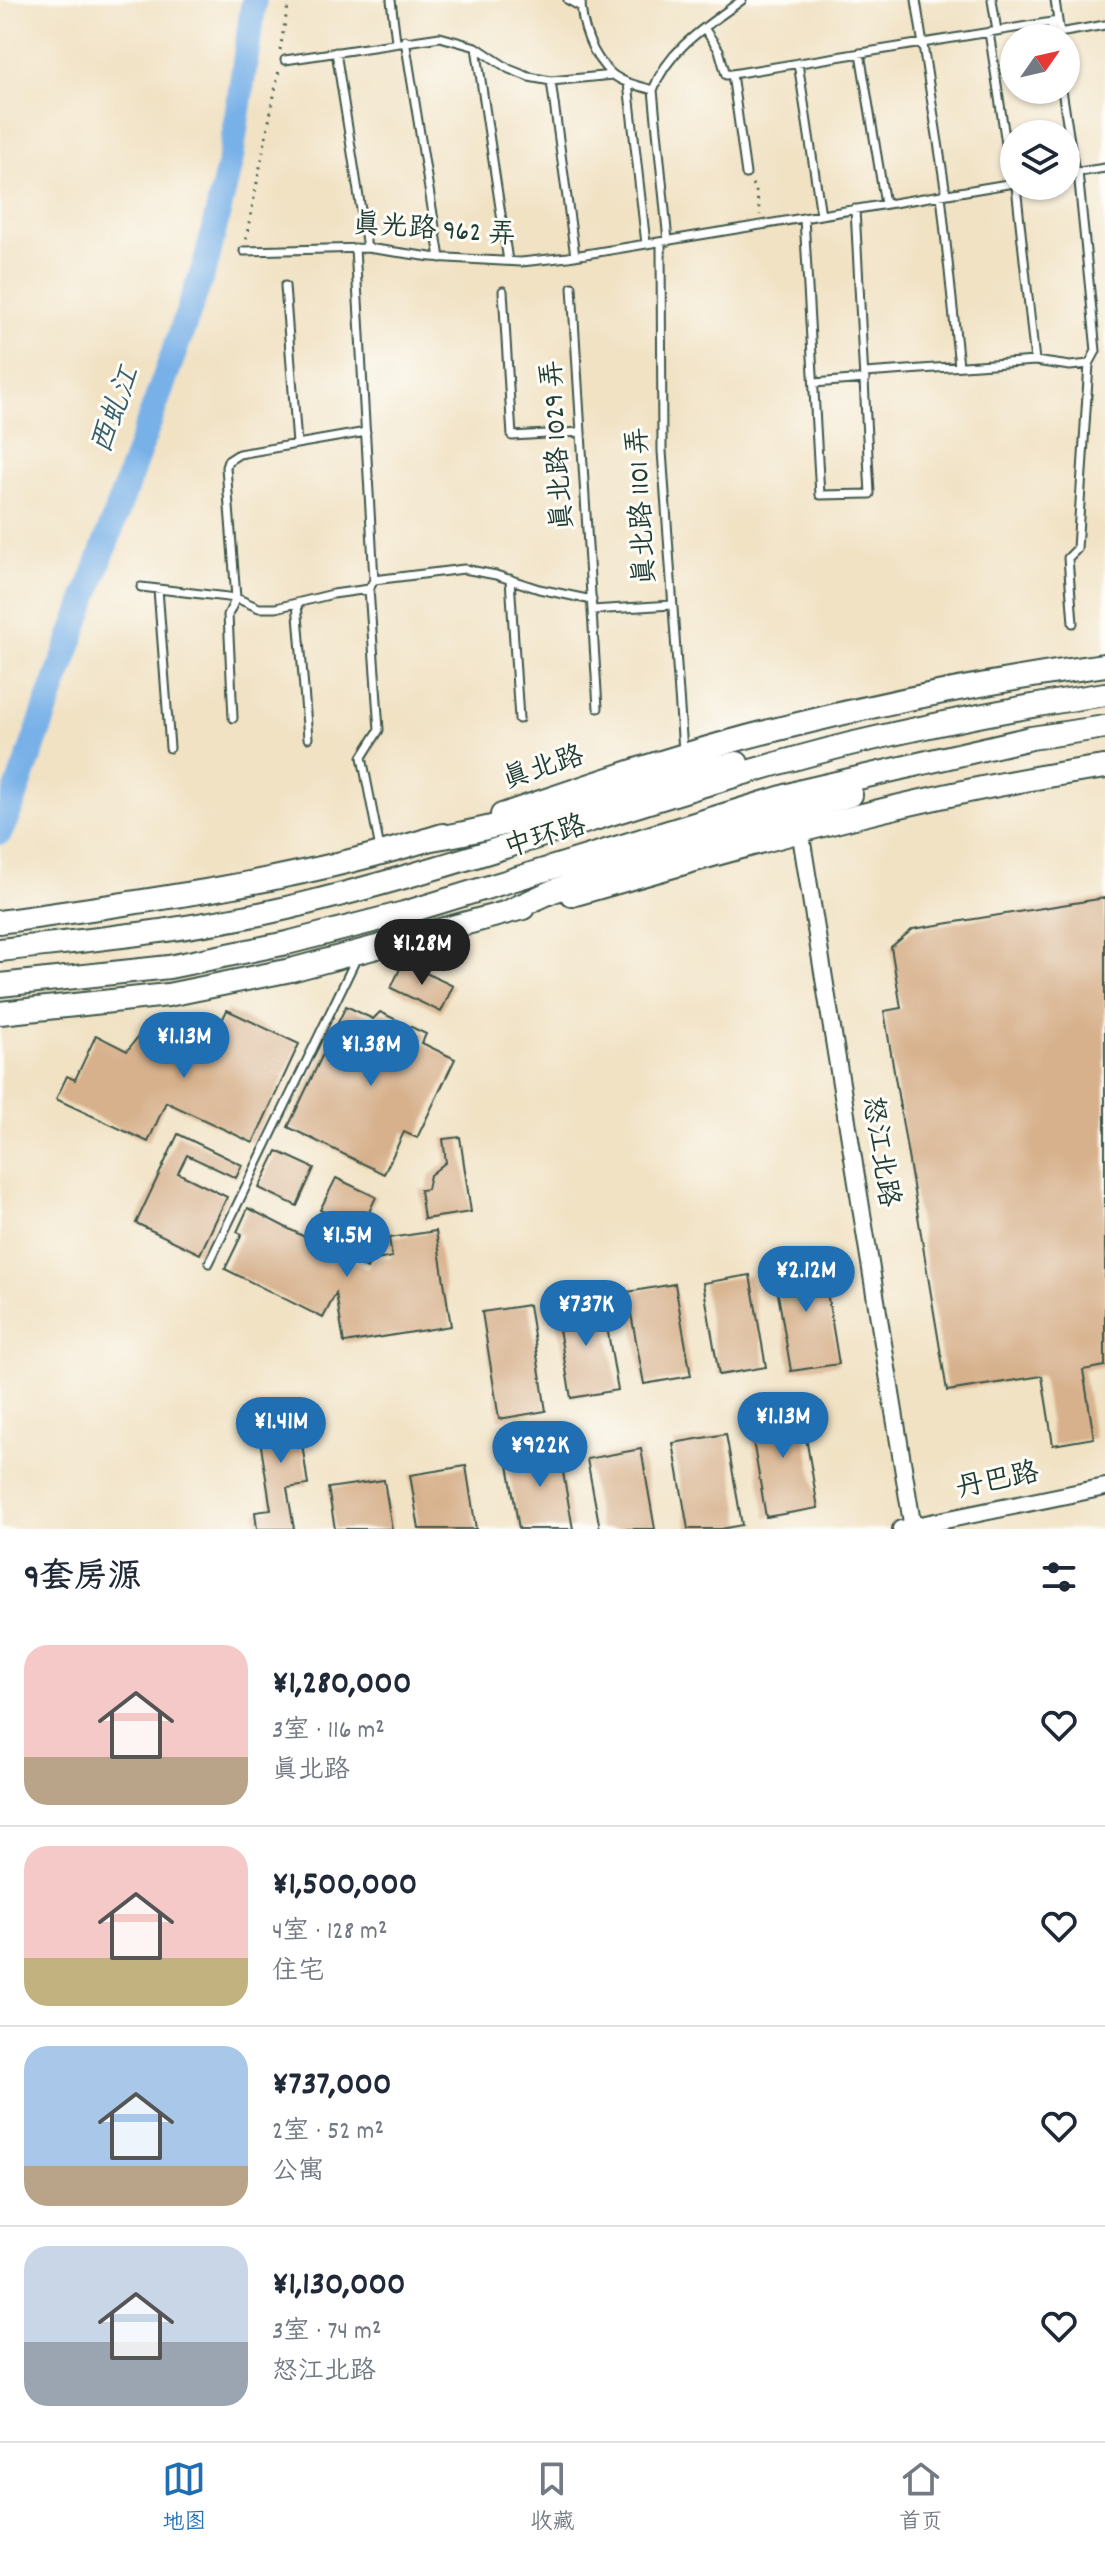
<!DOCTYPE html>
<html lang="zh">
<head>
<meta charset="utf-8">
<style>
	:root { --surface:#fff; --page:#f2f2f3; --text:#1f2937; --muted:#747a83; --line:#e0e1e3; --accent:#1f6fb2 }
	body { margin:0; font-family:Dekko,"LXGW WenKai TC",sans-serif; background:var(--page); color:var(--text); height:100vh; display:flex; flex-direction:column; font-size:30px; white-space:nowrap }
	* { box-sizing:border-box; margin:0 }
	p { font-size:26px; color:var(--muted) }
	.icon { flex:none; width:44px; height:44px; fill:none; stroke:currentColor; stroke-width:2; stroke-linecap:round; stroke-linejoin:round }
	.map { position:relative; height:1529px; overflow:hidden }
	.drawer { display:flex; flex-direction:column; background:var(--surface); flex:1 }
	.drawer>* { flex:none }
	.needle { width:52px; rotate:56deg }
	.buttons { position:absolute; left:1000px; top:24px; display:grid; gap:16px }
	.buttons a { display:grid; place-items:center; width:80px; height:80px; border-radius:50%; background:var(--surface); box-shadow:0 2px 6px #0004; font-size:40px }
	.price { position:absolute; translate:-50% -68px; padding:0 18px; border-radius:28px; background:var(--accent); color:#fff; font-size:26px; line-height:52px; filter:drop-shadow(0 2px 4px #0008) }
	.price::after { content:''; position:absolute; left:50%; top:48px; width:24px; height:18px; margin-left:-12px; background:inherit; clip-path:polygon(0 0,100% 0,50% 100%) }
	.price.selected { background:#222; color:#fff }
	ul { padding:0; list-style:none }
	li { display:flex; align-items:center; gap:24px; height:200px; padding:0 24px }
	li+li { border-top:2px solid var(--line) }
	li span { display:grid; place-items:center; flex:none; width:224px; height:160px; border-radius:24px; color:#555 }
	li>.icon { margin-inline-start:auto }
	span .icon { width:96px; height:96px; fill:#fffc; stroke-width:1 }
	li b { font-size:34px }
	h2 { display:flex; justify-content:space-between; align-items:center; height:96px; padding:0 24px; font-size:34px }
	.dock { display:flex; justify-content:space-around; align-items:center; height:112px; border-top:2px solid var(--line); background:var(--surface); font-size:22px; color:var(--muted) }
	.dock a { display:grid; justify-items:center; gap:4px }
	.dock .selected { color:var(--accent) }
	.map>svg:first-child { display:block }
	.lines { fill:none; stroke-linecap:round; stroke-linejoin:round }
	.river { stroke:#78b1e8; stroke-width:26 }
	.building { fill:#d7b18c }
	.service-casing { stroke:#3e564a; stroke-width:11 }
	.tertiary-casing { stroke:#3e564a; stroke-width:20 }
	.primary-casing { stroke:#3e564a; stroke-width:26 }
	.trunk-casing { stroke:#3e564a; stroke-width:26 }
	.path { stroke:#3e564a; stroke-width:3; stroke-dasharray:2 6; stroke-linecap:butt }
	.service { stroke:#fff; stroke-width:7 }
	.tertiary { stroke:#fff; stroke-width:16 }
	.primary { stroke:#fff; stroke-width:22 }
	.trunk { stroke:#fff; stroke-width:22 }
	.labels { text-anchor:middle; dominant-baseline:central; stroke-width:6; stroke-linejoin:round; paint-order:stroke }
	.street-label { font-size:28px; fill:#1f3d34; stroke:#fdfcf7 }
	.water-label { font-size:30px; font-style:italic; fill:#3a606a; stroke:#fdfcf7 }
</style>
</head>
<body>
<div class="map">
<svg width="1105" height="1529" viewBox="0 0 1105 1529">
	<rect width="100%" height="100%" fill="#fdfcf7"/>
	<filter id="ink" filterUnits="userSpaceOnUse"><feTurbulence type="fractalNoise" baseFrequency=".0125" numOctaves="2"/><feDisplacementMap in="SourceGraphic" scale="16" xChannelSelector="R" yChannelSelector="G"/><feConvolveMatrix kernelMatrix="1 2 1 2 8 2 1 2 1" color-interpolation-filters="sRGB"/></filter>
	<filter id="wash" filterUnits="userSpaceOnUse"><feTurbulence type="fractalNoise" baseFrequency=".006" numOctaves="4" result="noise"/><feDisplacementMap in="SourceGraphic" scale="32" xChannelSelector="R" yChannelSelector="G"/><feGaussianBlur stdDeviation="1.8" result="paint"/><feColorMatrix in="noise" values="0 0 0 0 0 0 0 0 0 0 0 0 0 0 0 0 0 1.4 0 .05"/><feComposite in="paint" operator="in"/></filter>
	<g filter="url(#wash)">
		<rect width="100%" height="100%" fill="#f1e2c4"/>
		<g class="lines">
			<path class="river" d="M 0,832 L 11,807 L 206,263 L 231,158 L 254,0"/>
		</g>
		<g id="blocks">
			<path class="building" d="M 1105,898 L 1105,1366 L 1083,1370 L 1094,1438 L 1053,1445 L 1042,1376 L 947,1391 L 884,1011 L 901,1008 L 891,947 L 913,929 Z
				M 403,962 L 453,986 L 441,1012 L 391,988 Z
				M 346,1006 L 373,1019 L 380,1012 L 426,1034 L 422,1043 L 455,1059 L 417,1138 L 404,1132 L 384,1174 L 288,1127 Z
				M 227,1010 L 299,1044 L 253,1143 L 166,1102 L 148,1142 L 56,1099 L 67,1076 L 75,1080 L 96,1035 L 127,1051 L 143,1030 L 204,1059 Z
				M 178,1134 L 242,1165 L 236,1178 L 187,1155 L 178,1173 L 227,1197 L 200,1254 L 136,1223 Z
				M 460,1137 L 471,1212 L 424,1219 L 420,1190 L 427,1189 L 430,1175 L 446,1162 L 443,1139 Z
				M 277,1151 L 314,1168 L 297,1206 L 259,1188 Z
				M 336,1178 L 376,1197 L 361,1230 L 320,1210 Z
				M 248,1208 L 367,1269 L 371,1261 L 392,1257 L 389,1238 L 436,1231 L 451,1326 L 344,1343 L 336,1293 L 323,1318 L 225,1269 L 242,1234 L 237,1232 Z
				M 821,1256 L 839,1364 L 791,1371 L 773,1264 Z
				M 750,1275 L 766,1367 L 719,1375 L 703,1283 Z
				M 675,1284 L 691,1376 L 644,1384 L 627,1292 Z
				M 602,1298 L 618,1390 L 571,1398 L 555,1306 Z
				M 529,1305 L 546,1411 L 499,1419 L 482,1312 Z
				M 800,1402 L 818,1508 L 766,1517 L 748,1411 Z
				M 297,1408 L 308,1485 L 287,1488 L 294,1529 L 257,1529 L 255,1512 L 271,1510 L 256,1414 Z
				M 726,1434 L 742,1525 L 721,1529 L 688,1529 L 673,1443 Z
				M 558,1444 L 573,1529 L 519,1529 L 506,1453 Z
				M 641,1449 L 655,1529 L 600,1529 L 587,1459 Z
				M 466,1466 L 476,1529 L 419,1529 L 410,1475 Z
				M 384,1480 L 392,1529 L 335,1529 L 328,1488 Z"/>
		</g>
	</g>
	<g filter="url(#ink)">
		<use href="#blocks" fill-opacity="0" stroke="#3e564a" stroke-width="2"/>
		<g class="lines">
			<defs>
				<path id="service" d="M 391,0 L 396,41
					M 568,0 L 581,7
					M 581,0 C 581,25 592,57 612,74 C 623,83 639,86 653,90
					M 916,0 L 946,194
					M 992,0 L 997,31
					M 1055,0 L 1058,21
					M 1051,22 L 1053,34 L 1105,25
					M 704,28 L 719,50 L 726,75 L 1058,21 L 1060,33
					M 989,32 L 1012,183
					M 405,40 L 440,258
					M 476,47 L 508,261
					M 336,52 L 367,248
					M 860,53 L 885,204
					M 285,60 L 440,37 L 476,47 L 509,69 L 529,77 L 551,81 L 613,75
					M 798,63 L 821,215
					M 732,74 L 746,174
					M 551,81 L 575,256
					M 628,83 L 646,244
					M 1062,90 L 1075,173
					M 1066,174 L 1105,168
					M 1016,186 L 1035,361
					M 941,195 L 959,366
					M 804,218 L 820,495 L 870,494 L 855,209
					M 668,241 L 653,90 C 669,48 707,26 742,0
					M 661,242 L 662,451 L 683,751
					M 355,248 L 374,580 L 369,589 L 379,730 L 362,757 L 380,849
					M 244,251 L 367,248 L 431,257 L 521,262 L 568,257 L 1014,183
					M 285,286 L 297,444
					M 572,287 L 598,708
					M 503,291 L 512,436 L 581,432
					M 865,373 L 1035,361 L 1070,366 L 1089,364
					M 814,383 L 865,379
					M 510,579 L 519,719
					M 374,580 L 464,569 L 496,575 L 539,589 L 592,600
					M 141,587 L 236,598 L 259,608 L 276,608 L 333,594 L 369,589
					M 158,589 L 170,748
					M 297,603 L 308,738
					M 592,610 L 672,605
					M 1073,623 L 1068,558 L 1077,549 L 1089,364 L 1096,351 L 1078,172
					M 233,718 L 228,615 L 236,598 L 226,467 L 228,461 L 239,454 L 366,432
					M 209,1263 L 356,959"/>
				<path id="tertiary" d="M 800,830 L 913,1529
					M 901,1529 L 1105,1487"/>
				<path id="primary" d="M 502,815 C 594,784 687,751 782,728 C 888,701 996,680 1105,665
					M 572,895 C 747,845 924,792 1105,767
					M 0,922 C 149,901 298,881 443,835
					M 0,1013 L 168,995 L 291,970 L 523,908"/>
				<path id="trunk" d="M 426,840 C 532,823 632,784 737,763
					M 507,912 L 553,891 L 750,824 L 851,795
					M 0,950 C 96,939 192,930 287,908 C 477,863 660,792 850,744 C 934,724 1019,707 1105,694
					M 0,985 L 169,967 L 287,943 L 404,913 L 802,791 L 1031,738 L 1105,727"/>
			</defs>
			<use href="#service" class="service-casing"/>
			<use href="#tertiary" class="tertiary-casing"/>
			<use href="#primary" class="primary-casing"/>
			<use href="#trunk" class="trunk-casing"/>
			<path class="path" d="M 280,50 L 289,0
				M 752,184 L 756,190 L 760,215
				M 246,239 L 279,70"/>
			<use href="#service" class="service"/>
			<use href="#tertiary" class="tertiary"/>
			<use href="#primary" class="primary"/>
			<use href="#trunk" class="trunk"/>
		</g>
	</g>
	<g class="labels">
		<g class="street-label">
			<text transform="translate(434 232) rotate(4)">真光路 962 弄</text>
			<text transform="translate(560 445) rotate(-94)">真北路 1029 弄</text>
			<text transform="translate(644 506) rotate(-93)">真北路 1101 弄</text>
			<text transform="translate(544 770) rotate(-18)">真北路</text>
			<text transform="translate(546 839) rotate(-17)">中环路</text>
			<text transform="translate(878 1152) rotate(81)">怒江北路</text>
			<text transform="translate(998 1483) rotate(-12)">丹巴路</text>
		</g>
		<g class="water-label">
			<text transform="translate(118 411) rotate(-70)">西虬江</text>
		</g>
	</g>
</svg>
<div class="buttons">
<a><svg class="needle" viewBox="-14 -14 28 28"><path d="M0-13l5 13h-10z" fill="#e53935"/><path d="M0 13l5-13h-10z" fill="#747a83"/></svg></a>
<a><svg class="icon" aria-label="layers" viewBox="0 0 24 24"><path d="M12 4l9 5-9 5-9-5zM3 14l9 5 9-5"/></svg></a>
</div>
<b class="price selected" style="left:422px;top:987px">¥1.28M</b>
<b class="price" style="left:184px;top:1080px">¥1.13M</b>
<b class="price" style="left:371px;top:1088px">¥1.38M</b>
<b class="price" style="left:347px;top:1279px">¥1.5M</b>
<b class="price" style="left:806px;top:1314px">¥2.12M</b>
<b class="price" style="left:586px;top:1348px">¥737K</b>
<b class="price" style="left:783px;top:1460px">¥1.13M</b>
<b class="price" style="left:281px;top:1465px">¥1.41M</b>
<b class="price" style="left:540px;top:1489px">¥922K</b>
</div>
<section class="drawer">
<h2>9套房源<svg class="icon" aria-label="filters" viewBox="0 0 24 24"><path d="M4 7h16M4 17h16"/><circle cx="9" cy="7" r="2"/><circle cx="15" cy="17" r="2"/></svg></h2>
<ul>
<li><span style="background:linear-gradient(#f6c9c9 70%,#b9a48a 0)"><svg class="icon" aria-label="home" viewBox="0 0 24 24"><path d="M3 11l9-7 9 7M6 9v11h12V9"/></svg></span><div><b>¥1,280,000</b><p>3室 · 116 m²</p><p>真北路</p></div><svg class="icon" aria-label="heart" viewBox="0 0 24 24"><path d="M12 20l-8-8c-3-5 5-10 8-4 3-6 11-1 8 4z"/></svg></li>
<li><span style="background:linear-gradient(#f6c9c9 70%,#c2b280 0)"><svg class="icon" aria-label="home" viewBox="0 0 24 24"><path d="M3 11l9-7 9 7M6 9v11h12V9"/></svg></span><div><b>¥1,500,000</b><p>4室 · 128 m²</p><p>住宅</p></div><svg class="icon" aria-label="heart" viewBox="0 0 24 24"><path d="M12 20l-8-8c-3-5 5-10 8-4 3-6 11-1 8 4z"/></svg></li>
<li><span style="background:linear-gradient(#a9c7e8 75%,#b9a48a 0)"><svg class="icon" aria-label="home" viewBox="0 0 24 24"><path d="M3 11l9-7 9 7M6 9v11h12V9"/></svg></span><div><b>¥737,000</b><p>2室 · 52 m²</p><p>公寓</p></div><svg class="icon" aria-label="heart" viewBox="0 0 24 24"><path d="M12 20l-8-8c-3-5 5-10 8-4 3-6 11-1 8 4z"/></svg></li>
<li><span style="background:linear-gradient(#c9d6e8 60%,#9aa5b1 0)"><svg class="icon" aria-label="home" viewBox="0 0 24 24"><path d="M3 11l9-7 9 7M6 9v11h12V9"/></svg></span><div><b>¥1,130,000</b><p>3室 · 74 m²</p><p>怒江北路</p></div><svg class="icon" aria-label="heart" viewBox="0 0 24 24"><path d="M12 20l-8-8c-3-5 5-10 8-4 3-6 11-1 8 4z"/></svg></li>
</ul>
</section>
<nav class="dock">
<a class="selected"><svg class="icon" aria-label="map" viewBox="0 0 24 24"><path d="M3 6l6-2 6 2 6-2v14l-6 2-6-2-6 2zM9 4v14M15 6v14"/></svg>地图</a>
<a><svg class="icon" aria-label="saved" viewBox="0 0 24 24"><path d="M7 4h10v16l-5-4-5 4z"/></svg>收藏</a>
<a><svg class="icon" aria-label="home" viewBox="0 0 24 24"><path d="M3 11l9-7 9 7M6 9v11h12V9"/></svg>首页</a>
</nav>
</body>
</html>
